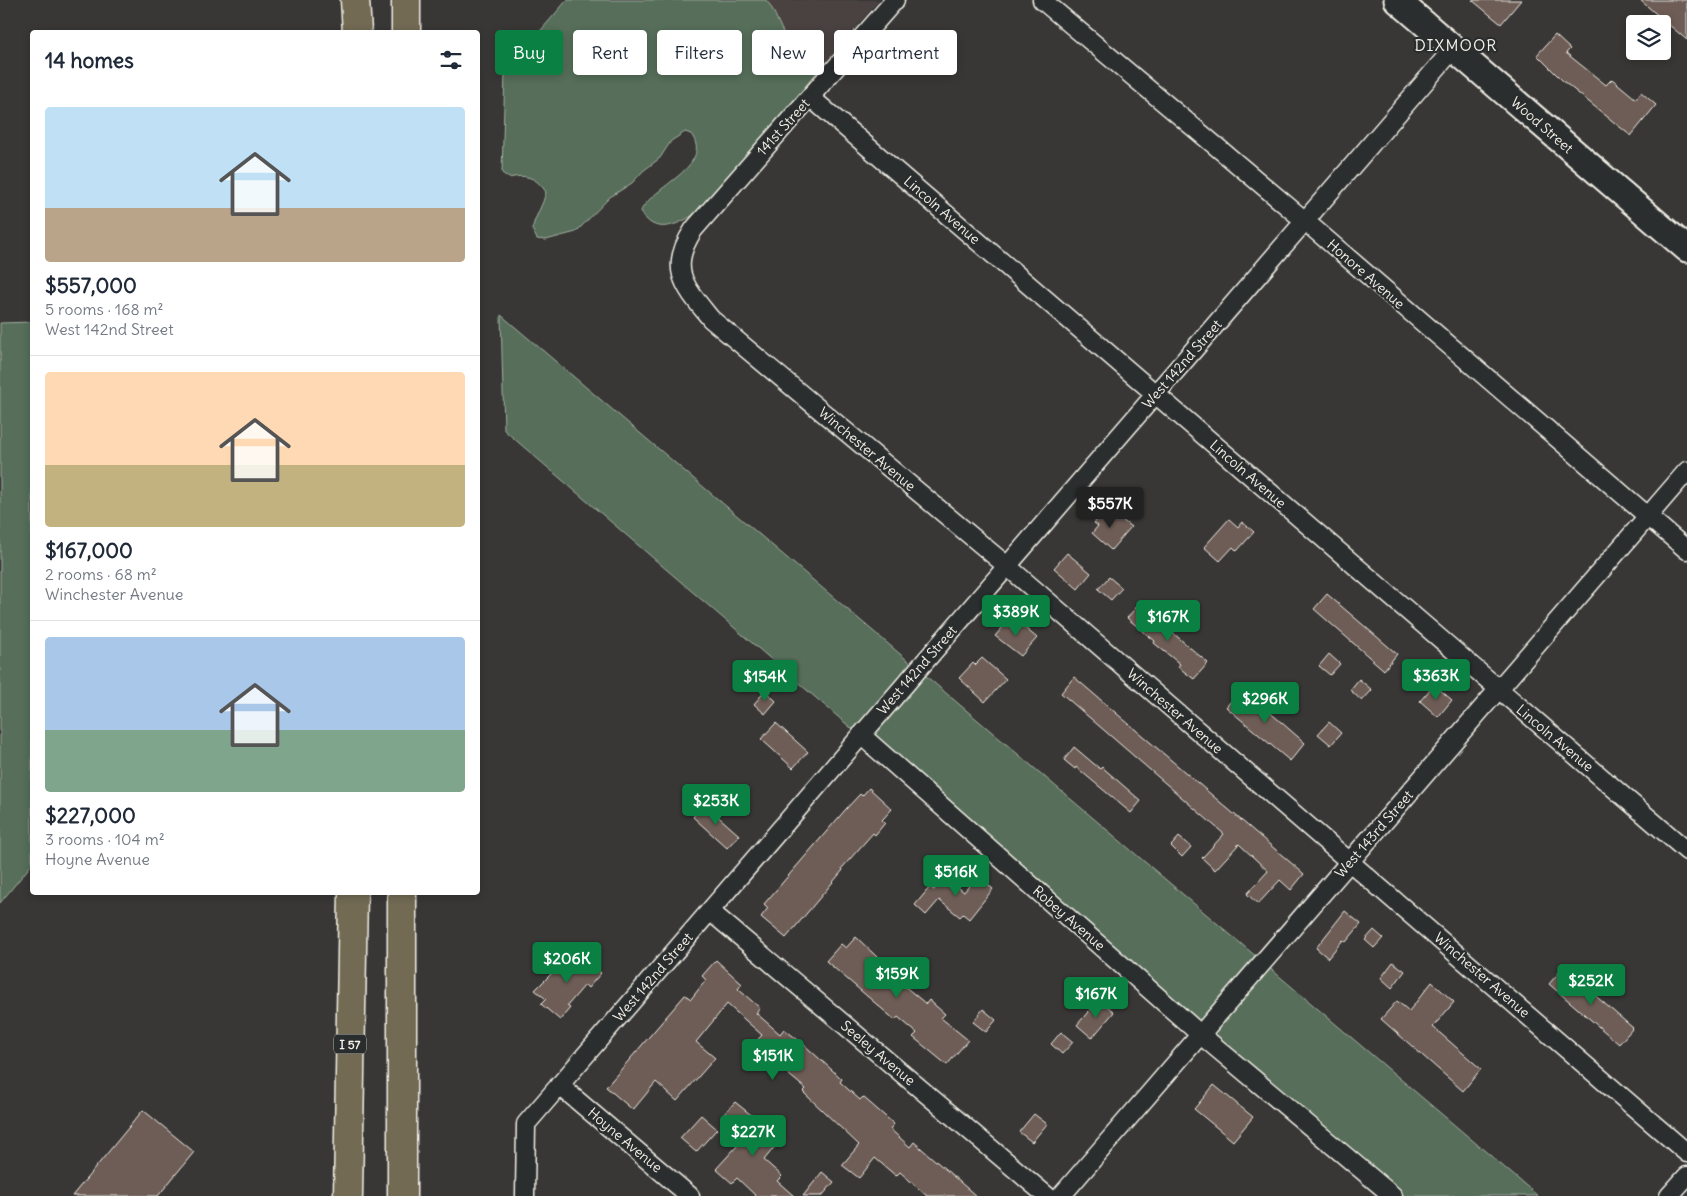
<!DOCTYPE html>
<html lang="en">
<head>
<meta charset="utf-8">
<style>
	:root { --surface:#fff; --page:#f2f2f3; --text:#1f2937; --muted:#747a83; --line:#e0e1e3; --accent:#0b8043 }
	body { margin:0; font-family:Delius,sans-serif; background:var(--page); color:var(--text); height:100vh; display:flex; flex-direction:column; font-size:19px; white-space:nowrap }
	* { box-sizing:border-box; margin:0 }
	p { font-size:16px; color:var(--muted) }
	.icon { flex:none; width:28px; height:28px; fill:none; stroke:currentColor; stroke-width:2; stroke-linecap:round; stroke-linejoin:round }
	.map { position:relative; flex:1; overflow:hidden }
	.details { position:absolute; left:30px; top:30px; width:450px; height:865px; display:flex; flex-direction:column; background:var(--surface); border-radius:5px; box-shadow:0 2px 8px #0003 }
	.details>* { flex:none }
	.guide { position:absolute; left:495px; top:30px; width:475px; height:45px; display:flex; gap:10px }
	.controls { position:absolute; left:1626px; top:15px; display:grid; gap:10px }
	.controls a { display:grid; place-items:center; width:45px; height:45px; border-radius:5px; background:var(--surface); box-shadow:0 2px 8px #0003; font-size:25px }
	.price { position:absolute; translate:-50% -42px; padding:0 11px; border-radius:5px; background:var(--accent); color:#fff; font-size:16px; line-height:32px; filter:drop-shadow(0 1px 2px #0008) }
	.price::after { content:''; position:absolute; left:50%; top:30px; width:15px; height:11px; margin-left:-8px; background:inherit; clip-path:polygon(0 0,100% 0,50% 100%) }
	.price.active { background:#222; color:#fff }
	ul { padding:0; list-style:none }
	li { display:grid; align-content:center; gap:10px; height:265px; padding:0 15px }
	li+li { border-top:1px solid var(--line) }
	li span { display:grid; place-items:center; height:155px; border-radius:5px; color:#555 }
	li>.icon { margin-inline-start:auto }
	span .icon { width:90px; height:90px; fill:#fffc; stroke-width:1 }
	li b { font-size:21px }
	h2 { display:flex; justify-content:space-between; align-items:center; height:60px; padding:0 15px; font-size:21px }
	.pill { padding:0 18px; border-radius:5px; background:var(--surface); box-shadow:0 2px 8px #0003; font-size:18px; line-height:45px }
	.pill.active { background:var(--accent); color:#fff }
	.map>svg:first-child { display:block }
	.built { fill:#484240 }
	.green { fill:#566e5a; stroke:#a5b0a1 }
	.building { fill:#6e5d56; stroke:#f4f1e8 }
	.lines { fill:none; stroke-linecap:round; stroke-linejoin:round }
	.street-casing { stroke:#f4f1e8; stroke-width:21 }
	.secondary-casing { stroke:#f4f1e8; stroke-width:29 }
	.highway-casing { stroke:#f4f1e8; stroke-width:31 }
	.street { stroke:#2a2d2e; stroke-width:18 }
	.secondary { stroke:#2a2d2e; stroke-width:25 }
	.highway { stroke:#726b52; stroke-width:28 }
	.labels { text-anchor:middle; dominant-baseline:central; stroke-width:4.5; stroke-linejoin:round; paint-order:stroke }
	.shield { fill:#2a2d2e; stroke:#b7b6b0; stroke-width:1 }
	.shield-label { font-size:12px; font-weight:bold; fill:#f4f1e8 }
	.street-label { font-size:14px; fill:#f4f1e8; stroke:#2a2d2e }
	.quarter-label { font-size:16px; letter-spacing:1px; fill:#f4f1e8; stroke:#2a2d2e }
</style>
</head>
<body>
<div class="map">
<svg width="1687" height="1196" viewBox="0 0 1687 1196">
	<rect width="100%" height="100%" fill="#383736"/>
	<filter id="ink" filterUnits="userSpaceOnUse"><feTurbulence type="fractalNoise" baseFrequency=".02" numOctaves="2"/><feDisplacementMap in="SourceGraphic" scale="10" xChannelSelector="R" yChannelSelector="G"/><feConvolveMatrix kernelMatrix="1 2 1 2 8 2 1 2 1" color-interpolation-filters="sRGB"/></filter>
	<g filter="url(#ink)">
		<path class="built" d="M 709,0 L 879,0 L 807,85 Z"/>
		<path class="green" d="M 567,0 L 766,0 C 774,9 777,21 783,32 C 792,47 804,61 817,72 C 788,108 758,144 726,180 C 717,190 707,205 696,213 C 677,226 653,236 641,211 C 651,187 715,166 691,134 L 685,132 L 671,141 L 660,158 L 643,171 L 632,183 L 610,197 L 576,232 L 546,240 L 537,239 L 532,229 C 535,216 543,206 546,192 C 536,177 526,174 509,178 L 502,173 L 505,72 Z
			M 501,315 L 1538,1196 L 1396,1196 L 504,430 Z
			M 32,322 L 32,864 L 0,903 L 0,323 Z"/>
		<path class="building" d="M 1472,0 L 1521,0 L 1501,24 Z
			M 1640,0 L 1687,0 L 1687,40 L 1668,24 Z
			M 1555,35 L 1570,49 L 1566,53 L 1606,85 L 1612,79 L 1636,99 L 1641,92 L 1656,105 L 1631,136 L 1563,81 L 1537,55 Z
			M 1107,508 L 1131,527 L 1111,550 L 1092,533 L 1098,526 L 1094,523 Z
			M 1229,519 L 1238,527 L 1242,522 L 1254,532 L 1237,551 L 1233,547 L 1220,561 L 1204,547 Z
			M 1067,553 L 1091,573 L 1078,589 L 1054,568 Z
			M 1109,577 L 1122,588 L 1111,600 L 1098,589 Z
			M 1327,594 L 1397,654 L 1384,670 L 1314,609 Z
			M 1139,604 L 1208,663 L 1194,679 L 1178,667 L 1180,664 L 1154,643 L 1155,641 L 1127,618 Z
			M 1012,617 L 1037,638 L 1021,656 L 995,636 Z
			M 1329,654 L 1340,664 L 1330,675 L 1319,666 Z
			M 982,658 L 1006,679 L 985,702 L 959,678 L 973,663 L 975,665 Z
			M 1074,677 L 1304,874 L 1291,890 L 1280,880 L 1258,904 L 1247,894 L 1268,871 L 1239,844 L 1215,870 L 1202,858 L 1224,834 L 1061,693 Z
			M 1359,679 L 1372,690 L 1362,701 L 1350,690 Z
			M 1434,685 L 1452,700 L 1438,717 L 1420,701 Z
			M 1242,688 L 1305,743 L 1290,761 L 1226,707 Z
			M 765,691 L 776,701 L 765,714 L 754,704 Z
			M 1329,722 L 1341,733 L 1331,745 L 1318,734 Z
			M 776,723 L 808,752 L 793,768 L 761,739 Z
			M 1074,747 L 1100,769 L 1102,767 L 1141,801 L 1131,813 L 1076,767 L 1075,769 L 1064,760 Z
			M 869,788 L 892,809 L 882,820 L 885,823 L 875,835 L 873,833 L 842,868 L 843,870 L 786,938 L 761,917 L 768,908 L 764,904 L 846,809 L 860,794 L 862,796 Z
			M 704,804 L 739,835 L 727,848 L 693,817 Z
			M 1179,837 L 1191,847 L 1182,857 L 1171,846 Z
			M 977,876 L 993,889 L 969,919 L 963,914 L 960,917 L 939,900 L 926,915 L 915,905 L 930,887 L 934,890 L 945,877 L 964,892 Z
			M 1345,911 L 1361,924 L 1346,942 L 1343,940 L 1328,958 L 1316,948 Z
			M 1374,930 L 1383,938 L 1374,948 L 1365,940 Z
			M 856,937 L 898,977 L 896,979 L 926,1004 L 929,1000 L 945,1014 L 941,1018 L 968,1040 L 947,1065 L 913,1037 L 917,1033 L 898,1017 L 895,1020 L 826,961 L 841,944 L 846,948 Z
			M 575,950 L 601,973 L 588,988 L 585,985 L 567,1006 L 570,1008 L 560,1020 L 541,1004 L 546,999 L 535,990 Z
			M 716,960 L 742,984 L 738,989 L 760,1008 L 756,1013 L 780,1034 L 784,1029 L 802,1043 L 842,1079 L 840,1082 L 860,1100 L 863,1097 L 894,1124 L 890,1129 L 910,1147 L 914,1142 L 976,1196 L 927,1196 L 900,1172 L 896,1176 L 875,1158 L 859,1178 L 842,1165 L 859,1145 L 803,1092 L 806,1089 L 770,1059 L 761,1068 L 745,1054 L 762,1035 L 727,1004 L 696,1042 L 715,1058 L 677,1101 L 656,1082 L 633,1110 L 606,1087 L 685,995 L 691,999 L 706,980 L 702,976 Z
			M 1393,962 L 1405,971 L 1392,988 L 1381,978 Z
			M 1563,968 L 1633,1028 L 1619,1044 L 1549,984 Z
			M 1432,982 L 1454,1002 L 1433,1027 L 1481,1069 L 1463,1091 L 1381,1019 L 1397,1001 L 1409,1011 Z
			M 1099,999 L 1114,1012 L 1092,1038 L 1077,1025 Z
			M 983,1009 L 996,1020 L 986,1032 L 973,1022 Z
			M 1061,1032 L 1073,1042 L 1062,1054 L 1051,1044 Z
			M 1214,1085 L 1253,1117 L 1233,1141 L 1194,1109 Z
			M 735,1102 L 781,1139 L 764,1160 L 782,1176 L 777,1181 L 794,1196 L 756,1196 L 737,1178 L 732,1183 L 716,1169 L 748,1134 L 724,1114 Z
			M 143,1110 L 194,1152 L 158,1196 L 72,1196 Z
			M 1034,1114 L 1047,1124 L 1032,1142 L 1019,1132 Z
			M 701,1115 L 717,1129 L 696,1152 L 680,1138 Z
			M 822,1172 L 834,1182 L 822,1196 L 803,1196 Z"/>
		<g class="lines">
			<defs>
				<path id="street" d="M 895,0 L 694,229 C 667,269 685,287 711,319 L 1007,566 L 1687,1153
					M 1042,0 L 1305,221 L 1687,550
					M 810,97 L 1687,851
					M 861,735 L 1201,1035 L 1393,1196
					M 710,911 L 1047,1196
					M 559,1085 L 690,1196
					M 525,1196 L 526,1124 L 1454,48
					M 1061,1196 L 1687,471
					M 1669,1196 L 1687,1176"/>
				<path id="secondary" d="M 1397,0 L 1687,249"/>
				<path id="highway" d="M 355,0 L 357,32
					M 406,0 L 406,32
					M 348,1196 L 353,892
					M 402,1196 L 402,892"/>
			</defs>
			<use href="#street" class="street-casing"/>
			<use href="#secondary" class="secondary-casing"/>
			<use href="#highway" class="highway-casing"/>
			<use href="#street" class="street"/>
			<use href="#secondary" class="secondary"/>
			<use href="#highway" class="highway"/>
		</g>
	</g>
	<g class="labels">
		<rect class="shield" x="334" y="1034.5" width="32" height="19" rx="4"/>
		<g class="shield-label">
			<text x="350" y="1044">I 57</text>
		</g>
		<g class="street-label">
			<text transform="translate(1542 125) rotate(41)">Wood Street</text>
			<text transform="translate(783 127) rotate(-48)">141st Street</text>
			<text transform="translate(942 210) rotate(41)">Lincoln Avenue</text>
			<text transform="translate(1366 274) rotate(41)">Honore Avenue</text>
			<text transform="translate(1182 364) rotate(-49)">West 142nd Street</text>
			<text transform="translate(867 449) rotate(40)">Winchester Avenue</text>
			<text transform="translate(1248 474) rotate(41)">Lincoln Avenue</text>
			<text transform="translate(917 670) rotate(-49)">West 142nd Street</text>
			<text transform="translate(1175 711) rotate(41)">Winchester Avenue</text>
			<text transform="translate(1555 738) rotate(40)">Lincoln Avenue</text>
			<text transform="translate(1374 834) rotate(-49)">West 143rd Street</text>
			<text transform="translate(1069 918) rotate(41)">Robey Avenue</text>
			<text transform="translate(1482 975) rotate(41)">Winchester Avenue</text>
			<text transform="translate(653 977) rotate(-49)">West 142nd Street</text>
			<text transform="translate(878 1053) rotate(40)">Seeley Avenue</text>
			<text transform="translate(625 1140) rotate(40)">Hoyne Avenue</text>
		</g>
		<g class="quarter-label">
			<text x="1456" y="45">DIXMOOR</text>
		</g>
	</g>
</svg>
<div class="controls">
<a><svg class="icon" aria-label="layers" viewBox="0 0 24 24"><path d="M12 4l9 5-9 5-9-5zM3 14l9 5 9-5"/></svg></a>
</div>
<b class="price active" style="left:1110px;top:529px">$557K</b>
<b class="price" style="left:1016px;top:637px">$389K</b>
<b class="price" style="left:1168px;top:642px">$167K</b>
<b class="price" style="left:1436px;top:701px">$363K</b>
<b class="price" style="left:765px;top:702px">$154K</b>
<b class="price" style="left:1265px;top:724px">$296K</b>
<b class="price" style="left:716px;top:826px">$253K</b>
<b class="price" style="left:956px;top:897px">$516K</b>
<b class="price" style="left:567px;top:984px">$206K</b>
<b class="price" style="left:897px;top:999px">$159K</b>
<b class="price" style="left:1591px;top:1006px">$252K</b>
<b class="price" style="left:1096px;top:1019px">$167K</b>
<b class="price" style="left:773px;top:1081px">$151K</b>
<b class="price" style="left:753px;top:1157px">$227K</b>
<div class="guide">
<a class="pill active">Buy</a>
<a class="pill">Rent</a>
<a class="pill">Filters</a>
<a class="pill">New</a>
<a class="pill">Apartment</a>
</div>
<section class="details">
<h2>14 homes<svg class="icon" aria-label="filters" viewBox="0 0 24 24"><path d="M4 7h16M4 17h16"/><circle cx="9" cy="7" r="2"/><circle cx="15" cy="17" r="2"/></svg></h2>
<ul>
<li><span style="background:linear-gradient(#bfe0f5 65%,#b9a48a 0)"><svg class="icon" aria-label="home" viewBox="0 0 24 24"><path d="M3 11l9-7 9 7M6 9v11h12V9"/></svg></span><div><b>$557,000</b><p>5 rooms · 168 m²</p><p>West 142nd Street</p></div></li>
<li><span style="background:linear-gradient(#ffd9b3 60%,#c2b280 0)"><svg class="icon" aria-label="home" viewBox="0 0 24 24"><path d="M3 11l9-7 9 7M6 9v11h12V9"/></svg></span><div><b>$167,000</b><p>2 rooms · 68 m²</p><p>Winchester Avenue</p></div></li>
<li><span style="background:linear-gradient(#a9c7e8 60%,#7fa58c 0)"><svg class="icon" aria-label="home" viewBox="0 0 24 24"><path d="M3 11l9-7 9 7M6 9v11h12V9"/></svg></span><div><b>$227,000</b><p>3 rooms · 104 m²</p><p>Hoyne Avenue</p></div></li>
</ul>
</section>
</div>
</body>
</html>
